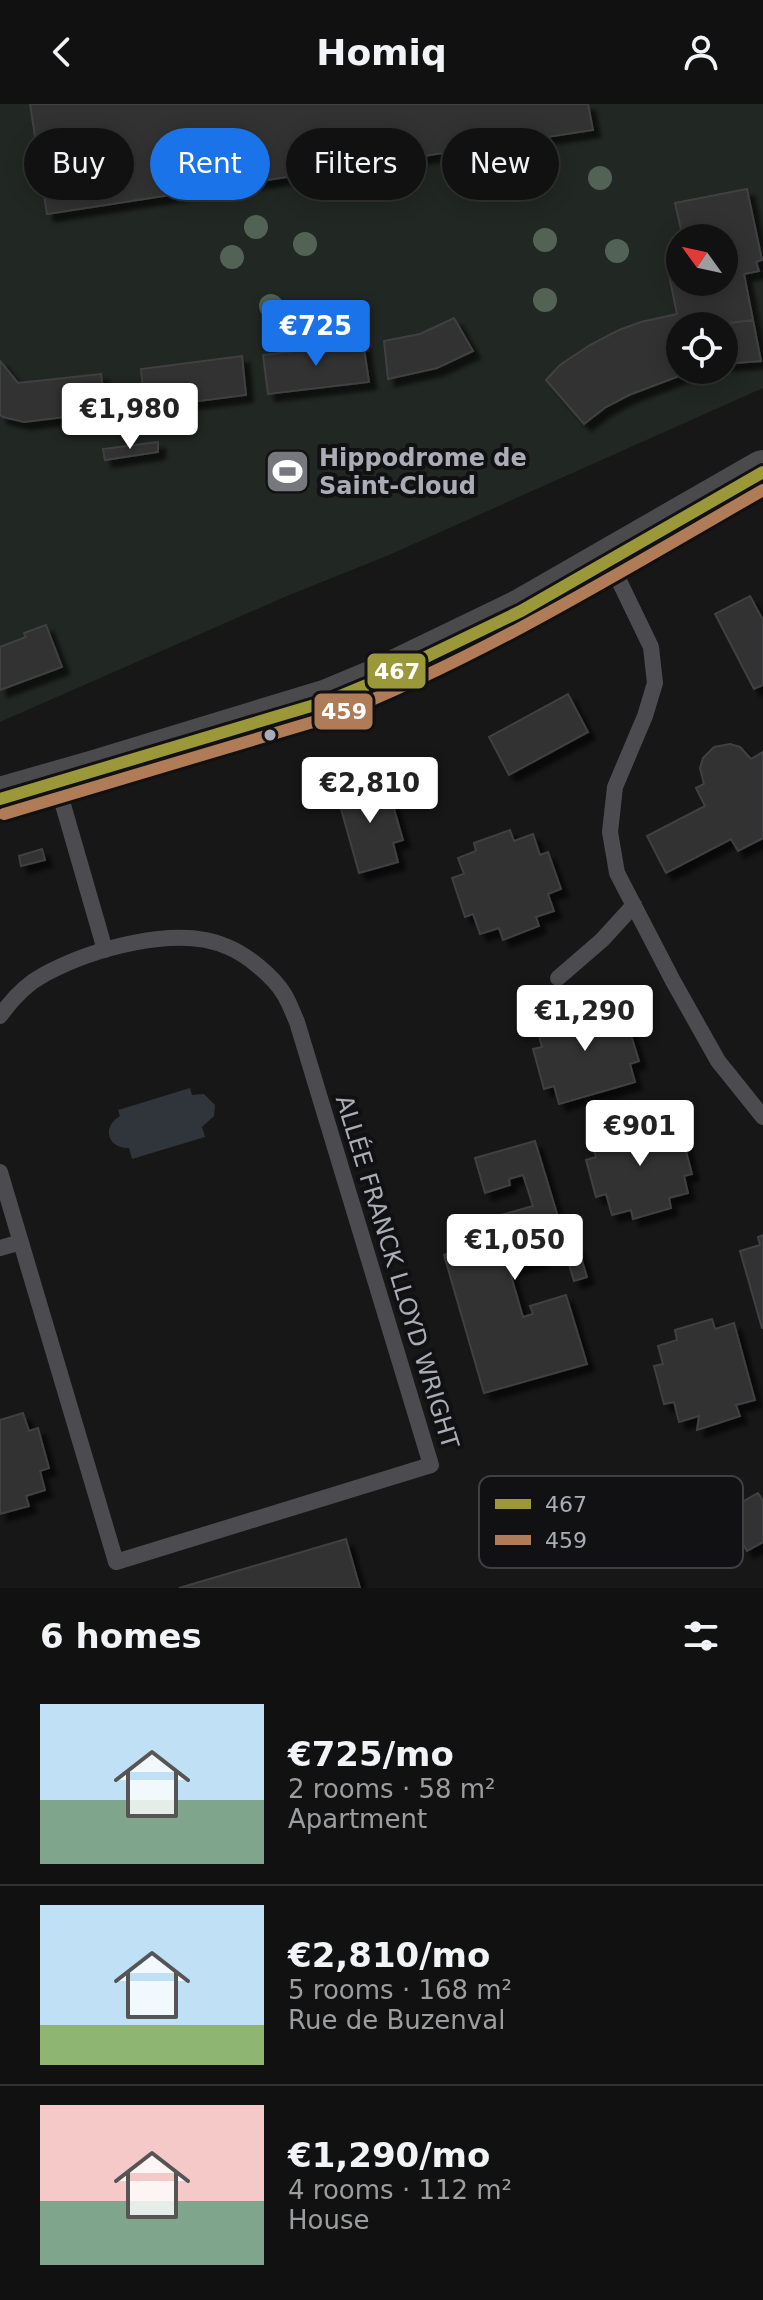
<!DOCTYPE html>
<html lang="en">
<head>
<meta charset="utf-8">
<style>
	:root { --surface:#111; --page:#1e1f1f; --text:#f1f3f6; --muted:#9c9d9f; --line:#303131; --accent:#1a73e8 }
	body { margin:0; font-family:"DejaVu Sans",sans-serif; background:var(--page); color:var(--text); height:100vh; display:flex; flex-direction:column; font-size:30px; white-space:nowrap }
	* { box-sizing:border-box; margin:0 }
	p { font-size:26px; color:var(--muted) }
	.icon { flex:none; width:44px; height:44px; fill:none; stroke:currentColor; stroke-width:2; stroke-linecap:round; stroke-linejoin:round }
	.map { position:relative; height:1484px; overflow:hidden }
	.panel { display:flex; flex-direction:column; background:var(--surface); flex:1 }
	.panel>* { flex:none }
	.hud { position:absolute; left:24px; top:24px; width:716px; height:72px; display:flex; gap:16px }
	.needle { width:52px; rotate:303deg }
	.fabs { position:absolute; left:666px; top:120px; display:grid; gap:16px }
	.fabs a { display:grid; place-items:center; width:72px; height:72px; border-radius:50%; background:var(--surface); box-shadow:0 4px 20px #0003,0 0 0 2px var(--line); font-size:40px }
	.price { position:absolute; translate:-50% -68px; padding:0 18px; border-radius:8px; background:#fff; color:#222; font-size:26px; line-height:52px; filter:drop-shadow(0 2px 4px #0008) }
	.price::after { content:''; position:absolute; left:50%; top:48px; width:24px; height:18px; margin-left:-12px; background:inherit; clip-path:polygon(0 0,100% 0,50% 100%) }
	.price.active { background:var(--accent); color:#fff }
	ul { padding:0; list-style:none }
	li { display:flex; align-items:center; gap:24px; height:200px; padding:0 40px }
	li+li { border-top:2px solid var(--line) }
	li span { display:grid; place-items:center; flex:none; width:224px; height:160px; border-radius:0px; color:#555 }
	li>.icon { margin-inline-start:auto }
	span .icon { width:96px; height:96px; fill:#fffc; stroke-width:1 }
	li b { font-size:34px }
	h2 { display:flex; justify-content:space-between; align-items:center; height:96px; padding:0 40px; font-size:34px }
	.chip { padding:0 28px; border-radius:36px; background:var(--surface); box-shadow:0 4px 20px #0003,0 0 0 2px var(--line); font-size:28px; line-height:72px }
	.chip.active { background:var(--accent); color:#fff }
	header { display:flex; justify-content:space-between; align-items:center; height:104px; padding:0 40px; background:var(--surface); font-size:36px; font-weight:800 }
	.map>svg:first-child { display:block }
	.green { fill:#212722; fill-rule:evenodd }
	.water { fill:#2f353b }
	.building { fill:#313132; stroke:#404043; stroke-width:2; filter:url(#shadow) }
	.lines { fill:none; stroke-linecap:round; stroke-linejoin:round }
	.lane { stroke:#4c4c50; stroke-width:16 }
	.secondary { stroke:#4a4a4d; stroke-width:44 }
	.bus-1-casing { stroke:#111113; stroke-width:18 }
	.bus-2-casing { stroke:#111113; stroke-width:18 }
	.bus-1 { stroke:#9b983a; stroke-width:12 }
	.bus-2 { stroke:#b07c57; stroke-width:12 }
	.tree { fill:#526254 }
	.bus-dot { fill:#aaadb6; stroke:#111113; stroke-width:3 }
	.labels { text-anchor:middle; dominant-baseline:central; stroke-width:8; stroke-linejoin:round; paint-order:stroke }
	.poi-label { font-size:24px; font-weight:bold; fill:#aaadb6; stroke:#111113; text-anchor:start }
	.street-label { font-size:24px; fill:#aaadb6; stroke:#111113 }
	.key { fill:#111113; stroke:#3f4044; stroke-width:2 }
	.key-label { font-size:22px; fill:#aaadb6 }
	.line-badge { stroke:#111113; stroke-width:3 }
	.badge-label { font-size:22px; text-anchor:middle; font-weight:bold; fill:#fff }
</style>
</head>
<body>
<header><svg class="icon" aria-label="back" viewBox="0 0 24 24"><path d="M15 5l-7 7 7 7"/></svg>Homiq<svg class="icon" aria-label="person" viewBox="0 0 24 24"><circle cx="12" cy="8" r="4"/><path d="M4 21q1-7 8-7t8 7"/></svg></header>
<div class="map">
<svg width="763" height="1484" viewBox="0 0 763 1484">
	<defs>
		<filter id="shadow"><feDropShadow dx="7" dy="7" stdDeviation="2" flood-color="#0009"/></filter>
	</defs>
	<rect width="100%" height="100%" fill="#171717"/>
	<path class="green" d="M 0,0 L 763,0 L 763,284 L 389,451 L 287,492 L 0,618 ZM 680,134 L 724,134 L 724,178 L 680,178 ZM 680,222 L 724,222 L 724,266 L 680,266 Z"/>
	<path class="water" d="M 190,984 L 192,991 L 204,990 L 215,1001 L 214,1012 L 202,1023 L 205,1033 L 132,1055 L 129,1044 C 108,1045 101,1023 120,1012 L 118,1006 Z"/>
	<path class="building" d="M 30,0 L 588,0 L 593,26 L 47,110 Z
		M 747,85 L 762,156 L 756,158 L 759,167 L 744,170 L 753,216 L 729,219 L 736,259 L 724,260 L 724,222 L 680,222 L 680,266 L 695,266 L 629,291 L 606,303 L 584,320 L 546,276 L 560,261 L 590,241 L 619,226 L 641,218 L 677,210 L 669,171 L 680,168 L 680,178 L 724,178 L 724,134 L 683,134 L 675,99 Z
		M 454,214 L 473,247 L 437,264 L 388,275 L 384,237 L 420,230 Z
		M 753,216 L 761,257 L 736,259 L 729,219 Z
		M 363,238 L 369,278 L 268,290 L 263,251 Z
		M 242,252 L 246,291 L 145,304 L 141,265 Z
		M 0,257 L 18,279 L 101,270 L 106,308 L 24,318 L 3,313 L 0,311 Z
		M 158,338 L 158,348 L 105,356 L 103,345 Z
		M 750,492 L 763,516 L 763,581 L 754,585 L 715,510 Z
		M 46,521 L 62,563 L 0,586 L 0,543 L 26,533 L 24,529 Z
		M 568,590 L 588,628 L 509,671 L 489,633 Z
		M 730,640 L 740,643 L 751,655 L 763,648 L 763,734 L 738,747 L 731,735 L 666,769 L 647,732 L 705,702 L 696,684 L 704,680 L 700,664 L 703,654 L 714,643 Z
		M 375,675 L 381,694 L 390,691 L 403,736 L 393,739 L 398,758 L 359,769 L 336,687 Z
		M 510,726 L 514,737 L 533,730 L 540,751 L 548,748 L 561,785 L 548,790 L 554,807 L 536,813 L 539,822 L 503,836 L 499,824 L 480,830 L 473,810 L 465,813 L 452,774 L 464,770 L 458,754 L 476,747 L 474,739 Z
		M 42,745 L 45,756 L 21,762 L 19,752 Z
		M 592,898 L 594,907 L 614,902 L 619,921 L 627,918 L 639,957 L 630,960 L 635,978 L 559,1000 L 554,982 L 544,985 L 533,945 L 542,943 L 537,924 L 557,918 L 554,908 Z
		M 667,1013 L 673,1035 L 682,1032 L 692,1070 L 684,1072 L 688,1089 L 669,1094 L 671,1104 L 633,1115 L 631,1106 L 612,1111 L 606,1090 L 596,1093 L 586,1056 L 596,1053 L 591,1035 Z
		M 535,1037 L 558,1113 L 555,1114 L 564,1145 L 577,1141 L 587,1173 L 574,1177 L 567,1154 L 563,1155 L 559,1142 L 540,1147 L 542,1155 L 509,1165 L 523,1213 L 533,1210 L 530,1202 L 566,1191 L 587,1260 L 484,1289 L 444,1151 L 474,1141 L 472,1136 L 489,1132 L 483,1116 L 533,1102 L 523,1071 L 509,1075 L 510,1081 L 485,1089 L 475,1054 Z
		M 763,1131 L 763,1224 L 762,1224 L 740,1147 L 760,1141 L 758,1133 Z
		M 712,1215 L 715,1225 L 734,1219 L 755,1296 L 736,1301 L 740,1312 L 697,1326 L 699,1312 L 679,1318 L 674,1298 L 664,1300 L 654,1262 L 663,1260 L 658,1242 L 677,1236 L 675,1226 Z
		M 23,1309 L 29,1327 L 38,1324 L 49,1364 L 40,1367 L 45,1386 L 26,1392 L 29,1402 L 0,1410 L 0,1316 Z
		M 758,1389 L 763,1397 L 763,1438 L 747,1447 L 724,1408 Z
		M 346,1435 L 360,1484 L 179,1484 Z"/>
	<g class="lines">
		<path class="lane" d="M 610,458 L 651,543 L 655,579 L 645,612 L 615,683 L 610,728 L 617,769 L 673,877 L 718,957 L 763,1013
			M 57,680 L 105,846
			M 558,874 L 602,836 L 634,801
			M 0,912 C 12,895 26,880 45,870 C 92,845 177,820 228,843 C 247,851 273,872 284,890 C 289,898 293,909 297,918 L 431,1361 L 116,1458 L 0,1068
			M 0,1144 L 21,1138"/>
		<path class="secondary" d="M 0,695 L 92,669 L 328,597 L 376,577 L 521,507 L 763,368"/>
		<defs>
			<path id="bus-1" d="M 0,695 L 328,597 L 376,577 L 521,507 L 763,368"/>
			<path id="bus-2" d="M 4,710 L 333,612 C 484,552 622,467 763,386"/>
		</defs>
		<use href="#bus-1" class="bus-1-casing"/>
		<use href="#bus-2" class="bus-2-casing"/>
		<use href="#bus-1" class="bus-1"/>
		<use href="#bus-2" class="bus-2"/>
	</g>
	<g class="tree">
		<circle cx="600" cy="74" r="12"/>
		<circle cx="256" cy="123" r="12"/>
		<circle cx="545" cy="136" r="12"/>
		<circle cx="305" cy="140" r="12"/>
		<circle cx="617" cy="147" r="12"/>
		<circle cx="232" cy="153" r="12"/>
		<circle cx="545" cy="196" r="12"/>
		<circle cx="271" cy="202" r="12"/>
	</g>
	<defs>
		<symbol id="stadium-square" viewBox="-11 -11 22 22"><rect x="-9" y="-9" width="18" height="18" rx="4" fill="#77787e" stroke="#111113"/><path d="M0-5a6.5 5 0 1 0 0 10a6.5 5 0 1 0 0-10ZM-3.5-1.8h7v3.6h-7Z" fill="#fff"/></symbol>
	</defs>
	<g fill-rule="evenodd">
		<use href="#stadium-square" x="262" y="342" width="51" height="51"/>
	</g>
	<circle class="bus-dot" cx="270" cy="631" r="7"/>
	<g class="labels">
		<g class="poi-label">
			<text x="319" y="354">Hippodrome de<tspan x="319" dy="28">Saint-Cloud</tspan></text>
		</g>
		<g class="street-label">
			<text transform="translate(397 1168) rotate(73)">ALLÉE FRANCK LLOYD WRIGHT</text>
		</g>
	</g>
	<rect x="479" y="1372" width="264" height="92" rx="12" class="key"/>
	<rect x="495" y="1395" width="36" height="10" fill="#9b983a"/>
	<rect x="495" y="1431" width="36" height="10" fill="#b07c57"/>
	<g class="key-label">
		<text x="545" y="1408">467</text>
		<text x="545" y="1444">459</text>
	</g>
	<g class="line-badge">
		<rect x="366" y="548" width="61" height="38" rx="8" fill="#9b983a"/>
		<rect x="313" y="588" width="61" height="39" rx="8" fill="#b07c57"/>
	</g>
	<g class="badge-label">
		<text x="397" y="575">467</text>
		<text x="344" y="615">459</text>
	</g>
</svg>
<div class="fabs">
<a><svg class="needle" viewBox="-14 -14 28 28"><path d="M0-13l5 13h-10z" fill="#e53935"/><path d="M0 13l5-13h-10z" fill="#9c9d9f"/></svg></a>
<a><svg class="icon" aria-label="locate" viewBox="0 0 24 24"><circle cx="12" cy="12" r="6"/><path d="M12 2v4M12 18v4M2 12h4M18 12h4"/></svg></a>
</div>
<b class="price active" style="left:316px;top:264px">€725</b>
<b class="price" style="left:130px;top:347px">€1,980</b>
<b class="price" style="left:370px;top:721px">€2,810</b>
<b class="price" style="left:585px;top:949px">€1,290</b>
<b class="price" style="left:640px;top:1064px">€901</b>
<b class="price" style="left:515px;top:1178px">€1,050</b>
<div class="hud">
<a class="chip">Buy</a>
<a class="chip active">Rent</a>
<a class="chip">Filters</a>
<a class="chip">New</a>
</div>
</div>
<section class="panel">
<h2>6 homes<svg class="icon" aria-label="filters" viewBox="0 0 24 24"><path d="M4 7h16M4 17h16"/><circle cx="9" cy="7" r="2"/><circle cx="15" cy="17" r="2"/></svg></h2>
<ul>
<li><span style="background:linear-gradient(#bfe0f5 60%,#7fa58c 0)"><svg class="icon" aria-label="home" viewBox="0 0 24 24"><path d="M3 11l9-7 9 7M6 9v11h12V9"/></svg></span><div><b>€725/mo</b><p>2 rooms · 58 m²</p><p>Apartment</p></div></li>
<li><span style="background:linear-gradient(#bfe0f5 75%,#8fb573 0)"><svg class="icon" aria-label="home" viewBox="0 0 24 24"><path d="M3 11l9-7 9 7M6 9v11h12V9"/></svg></span><div><b>€2,810/mo</b><p>5 rooms · 168 m²</p><p>Rue de Buzenval</p></div></li>
<li><span style="background:linear-gradient(#f6c9c9 60%,#7fa58c 0)"><svg class="icon" aria-label="home" viewBox="0 0 24 24"><path d="M3 11l9-7 9 7M6 9v11h12V9"/></svg></span><div><b>€1,290/mo</b><p>4 rooms · 112 m²</p><p>House</p></div></li>
</ul>
</section>
</body>
</html>
